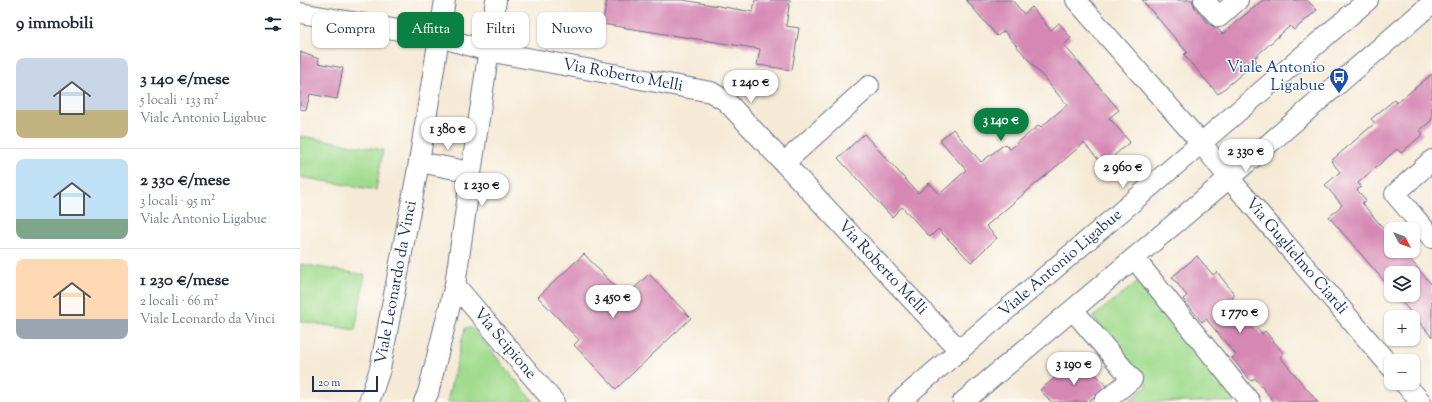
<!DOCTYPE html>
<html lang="it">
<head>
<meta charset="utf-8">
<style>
	:root { --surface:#fff; --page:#f2f2f3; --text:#1f2937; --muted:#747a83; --line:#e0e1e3; --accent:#0b8043 }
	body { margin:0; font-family:"Sorts Mill Goudy",serif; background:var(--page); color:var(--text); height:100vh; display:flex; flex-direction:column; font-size:15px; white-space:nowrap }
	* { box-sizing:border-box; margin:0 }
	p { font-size:13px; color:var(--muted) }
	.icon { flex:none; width:22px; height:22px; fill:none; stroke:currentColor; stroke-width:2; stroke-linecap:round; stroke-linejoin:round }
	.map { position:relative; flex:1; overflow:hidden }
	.drawer { display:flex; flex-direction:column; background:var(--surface); width:300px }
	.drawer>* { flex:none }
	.banner { position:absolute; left:12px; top:12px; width:380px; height:36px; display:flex; gap:8px }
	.needle { width:26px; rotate:131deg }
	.fabs { position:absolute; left:1084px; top:222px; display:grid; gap:8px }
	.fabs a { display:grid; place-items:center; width:36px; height:36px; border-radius:8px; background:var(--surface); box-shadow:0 1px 3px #0004; font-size:20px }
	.scale { position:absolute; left:12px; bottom:10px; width:66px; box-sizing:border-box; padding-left:4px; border:2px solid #1b2f5e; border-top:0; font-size:11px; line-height:14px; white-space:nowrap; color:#1b2f5e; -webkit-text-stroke:3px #fdfcf7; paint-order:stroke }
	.price { position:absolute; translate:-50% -34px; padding:0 9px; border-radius:14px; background:#fff; color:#222; font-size:13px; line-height:26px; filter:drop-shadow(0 1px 2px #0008) }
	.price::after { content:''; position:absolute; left:50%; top:24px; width:12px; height:9px; margin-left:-6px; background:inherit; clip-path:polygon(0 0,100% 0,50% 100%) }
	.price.on { background:var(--accent); color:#fff }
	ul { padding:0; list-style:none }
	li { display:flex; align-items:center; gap:12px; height:100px; padding:0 16px }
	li+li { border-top:1px solid var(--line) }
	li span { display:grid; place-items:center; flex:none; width:112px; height:80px; border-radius:8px; color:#555 }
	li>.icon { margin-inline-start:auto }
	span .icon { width:48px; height:48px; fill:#fffc; stroke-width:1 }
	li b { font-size:17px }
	h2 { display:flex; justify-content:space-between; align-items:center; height:48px; padding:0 16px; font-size:17px }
	.chip { padding:0 14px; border-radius:8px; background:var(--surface); box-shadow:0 1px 3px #0004; font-size:14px; line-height:36px }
	.chip.on { background:var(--accent); color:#fff }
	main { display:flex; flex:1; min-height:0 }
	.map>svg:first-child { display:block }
	.green { fill:#a1db8d; stroke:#5e8576 }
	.building { fill:#d688b4 }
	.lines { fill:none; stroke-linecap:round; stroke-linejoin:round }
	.minor-casing { stroke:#677088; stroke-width:22 }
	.minor { stroke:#fff; stroke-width:20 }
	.labels { text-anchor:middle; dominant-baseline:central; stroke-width:3; stroke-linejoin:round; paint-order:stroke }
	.transit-label { font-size:16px; fill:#164399; stroke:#fdfcf7; text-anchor:end }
	.street-label { font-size:16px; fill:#1b2f5e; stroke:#fdfcf7 }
</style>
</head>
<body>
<main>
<section class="drawer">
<h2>9 immobili<svg class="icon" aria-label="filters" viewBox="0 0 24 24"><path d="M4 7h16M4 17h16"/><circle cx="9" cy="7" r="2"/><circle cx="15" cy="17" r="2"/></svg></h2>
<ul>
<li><span style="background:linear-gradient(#c9d6e8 65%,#c2b280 0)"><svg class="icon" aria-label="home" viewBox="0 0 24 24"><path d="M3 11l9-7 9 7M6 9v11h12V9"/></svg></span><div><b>3 140 €/mese</b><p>5 locali · 133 m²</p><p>Viale Antonio Ligabue</p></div></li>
<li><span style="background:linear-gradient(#bfe0f5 75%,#7fa58c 0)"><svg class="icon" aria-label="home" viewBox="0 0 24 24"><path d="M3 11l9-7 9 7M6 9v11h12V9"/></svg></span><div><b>2 330 €/mese</b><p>3 locali · 95 m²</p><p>Viale Antonio Ligabue</p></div></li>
<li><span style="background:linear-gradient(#ffd9b3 75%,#9aa5b1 0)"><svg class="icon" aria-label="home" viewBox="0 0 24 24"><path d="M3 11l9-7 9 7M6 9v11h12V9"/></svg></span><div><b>1 230 €/mese</b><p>2 locali · 66 m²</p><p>Viale Leonardo da Vinci</p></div></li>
</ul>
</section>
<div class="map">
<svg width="1132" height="402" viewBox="0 0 1132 402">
	<rect width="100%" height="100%" fill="#fdfcf7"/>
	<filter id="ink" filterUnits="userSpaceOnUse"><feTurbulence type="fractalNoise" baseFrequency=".025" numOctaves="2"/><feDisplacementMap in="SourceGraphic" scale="8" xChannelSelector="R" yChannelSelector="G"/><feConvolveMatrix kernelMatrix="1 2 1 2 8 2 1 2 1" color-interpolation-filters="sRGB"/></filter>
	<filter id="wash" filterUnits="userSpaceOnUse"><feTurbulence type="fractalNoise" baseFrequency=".012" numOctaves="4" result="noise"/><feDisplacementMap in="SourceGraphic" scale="16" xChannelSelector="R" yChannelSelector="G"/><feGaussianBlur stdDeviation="0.9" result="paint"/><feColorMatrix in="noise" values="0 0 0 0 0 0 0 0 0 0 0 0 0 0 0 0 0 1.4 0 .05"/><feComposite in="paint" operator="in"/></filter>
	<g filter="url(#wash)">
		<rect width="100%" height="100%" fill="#f5ead6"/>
		<path class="green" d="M 0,136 L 83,150 L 76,190 L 0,177 Z
			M 0,264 L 65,275 L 55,330 L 0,321 Z
			M 838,281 L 936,402 L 828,402 L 848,385 L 793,317 Z
			M 165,328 L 171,328 L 179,336 L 234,402 L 147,402 Z"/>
		<g id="blocks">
			<path class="building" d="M 307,0 L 383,0 L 453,12 L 455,0 L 490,0 L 486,26 L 499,28 L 492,70 L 457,65 L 460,49 L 302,24 Z
				M 666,0 L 712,0 L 724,14 L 732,7 L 751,30 L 759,23 L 771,38 L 764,45 L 819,110 L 809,118 L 830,142 L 803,165 L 784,143 L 686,226 L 697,238 L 671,262 L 638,229 L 630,237 L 602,207 L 592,217 L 538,158 L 564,134 L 618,193 L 629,183 L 640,194 L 666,170 L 640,140 L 653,129 L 681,162 L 705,144 L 710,149 L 739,125 L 741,127 L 767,105 L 704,31 L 697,36 Z
				M 842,0 L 892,0 L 895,8 L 910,25 L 917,28 L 922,34 L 963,0 L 1007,0 L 1017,10 L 994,30 L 990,26 L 954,58 L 957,61 L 918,94 L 884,55 L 887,52 Z
				M 0,52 L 19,59 L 18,63 L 43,68 L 37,99 L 10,94 L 6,110 L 0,109 Z
				M 1132,74 L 1132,120 L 1120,130 L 1123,134 L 1101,153 L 1097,149 L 1058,183 L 1061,187 L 1057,190 L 1066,200 L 1062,203 L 1091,237 L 1091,251 L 1103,251 L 1132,285 L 1132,337 L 1096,295 L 1113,295 L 1113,273 L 1091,273 L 1091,289 L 1029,217 L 1042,205 L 1025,185 L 1040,172 L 1031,161 L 1075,123 L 1071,119 L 1094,100 L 1097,103 Z
				M 284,254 L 325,297 L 349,274 L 391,318 L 316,389 L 274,345 L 279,340 L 238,297 Z
				M 897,256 L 913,275 L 917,272 L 935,295 L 932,298 L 962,334 L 965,331 L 984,354 L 980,357 L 1018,402 L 974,402 L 955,378 L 951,381 L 932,358 L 936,355 L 906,319 L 902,322 L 883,299 L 887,296 L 872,277 Z
				M 784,360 L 806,386 L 788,402 L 751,402 L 740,390 L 763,371 L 766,375 Z"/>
		</g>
	</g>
	<g filter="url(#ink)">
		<use href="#blocks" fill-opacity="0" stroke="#677088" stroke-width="1"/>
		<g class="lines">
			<defs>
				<g id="minor">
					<path id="s1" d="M 776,0 L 901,143 L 929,178 L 1091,367"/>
					<path d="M 904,0 L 919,17 L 938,0"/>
					<path id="s2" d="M 0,13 L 139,37 L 188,51 L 411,92 L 426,101 L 660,351"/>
					<path d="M 1132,160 L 1095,194 L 1132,238"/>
					<path d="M 119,162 L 171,172"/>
					<path d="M 484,163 L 569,86"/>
					<path d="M 834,258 L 950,402"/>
					<path id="s3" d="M 155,285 L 254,402"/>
					<path d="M 773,310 L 832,379 L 804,402"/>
					<path d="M 1104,383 L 1121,402"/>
					<path id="s4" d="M 69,402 L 80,369 L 118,168 L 145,0"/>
					<path d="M 124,402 L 128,393 L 155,285 L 196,0"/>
					<path id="s5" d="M 599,402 L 1068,0"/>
					<path d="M 663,402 L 929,178 L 1132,3"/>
				</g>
			</defs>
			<use href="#minor" class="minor-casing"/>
			<use href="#minor" class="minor"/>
		</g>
	</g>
	<defs>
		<symbol id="bus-pin" viewBox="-11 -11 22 30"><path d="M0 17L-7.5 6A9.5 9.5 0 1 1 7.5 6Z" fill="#1a4fb4" stroke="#fdfcf7"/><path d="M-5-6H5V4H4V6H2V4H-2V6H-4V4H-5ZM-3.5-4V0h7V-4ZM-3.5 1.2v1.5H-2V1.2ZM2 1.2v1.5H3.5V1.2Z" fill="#fff"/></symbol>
	</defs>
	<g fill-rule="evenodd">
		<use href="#bus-pin" x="1028" y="66" width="22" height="30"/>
	</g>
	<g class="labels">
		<g class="transit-label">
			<text x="1025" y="68">Viale Antonio<tspan x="1025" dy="18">Ligabue</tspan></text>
		</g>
		<g class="street-label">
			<text stroke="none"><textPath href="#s2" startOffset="329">Via Roberto Melli</textPath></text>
			<text stroke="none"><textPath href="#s1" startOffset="338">Via Guglielmo Ciardi</textPath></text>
			<text stroke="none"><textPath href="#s5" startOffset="213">Viale Antonio Ligabue</textPath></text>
			<text stroke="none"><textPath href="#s2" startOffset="665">Via Roberto Melli</textPath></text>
			<text stroke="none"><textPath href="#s4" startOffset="123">Viale Leonardo da Vinci</textPath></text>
			<text stroke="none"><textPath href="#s3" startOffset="77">Via Scipione</textPath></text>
		</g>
	</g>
</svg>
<div class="fabs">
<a><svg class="needle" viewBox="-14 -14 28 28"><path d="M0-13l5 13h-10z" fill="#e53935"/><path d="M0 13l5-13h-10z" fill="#747a83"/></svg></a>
<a><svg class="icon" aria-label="layers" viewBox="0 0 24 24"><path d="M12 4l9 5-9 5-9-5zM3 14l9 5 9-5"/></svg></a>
<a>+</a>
<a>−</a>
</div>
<div class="scale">20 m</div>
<b class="price" style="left:451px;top:104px">1 240 €</b>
<b class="price on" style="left:701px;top:142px">3 140 €</b>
<b class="price" style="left:148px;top:151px">1 380 €</b>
<b class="price" style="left:946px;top:173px">2 330 €</b>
<b class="price" style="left:823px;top:189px">2 960 €</b>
<b class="price" style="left:182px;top:207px">1 230 €</b>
<b class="price" style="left:313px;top:319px">3 450 €</b>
<b class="price" style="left:940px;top:334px">1 770 €</b>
<b class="price" style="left:774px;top:386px">3 190 €</b>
<div class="banner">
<a class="chip">Compra</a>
<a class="chip on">Affitta</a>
<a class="chip">Filtri</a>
<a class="chip">Nuovo</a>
</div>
</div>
</main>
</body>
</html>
